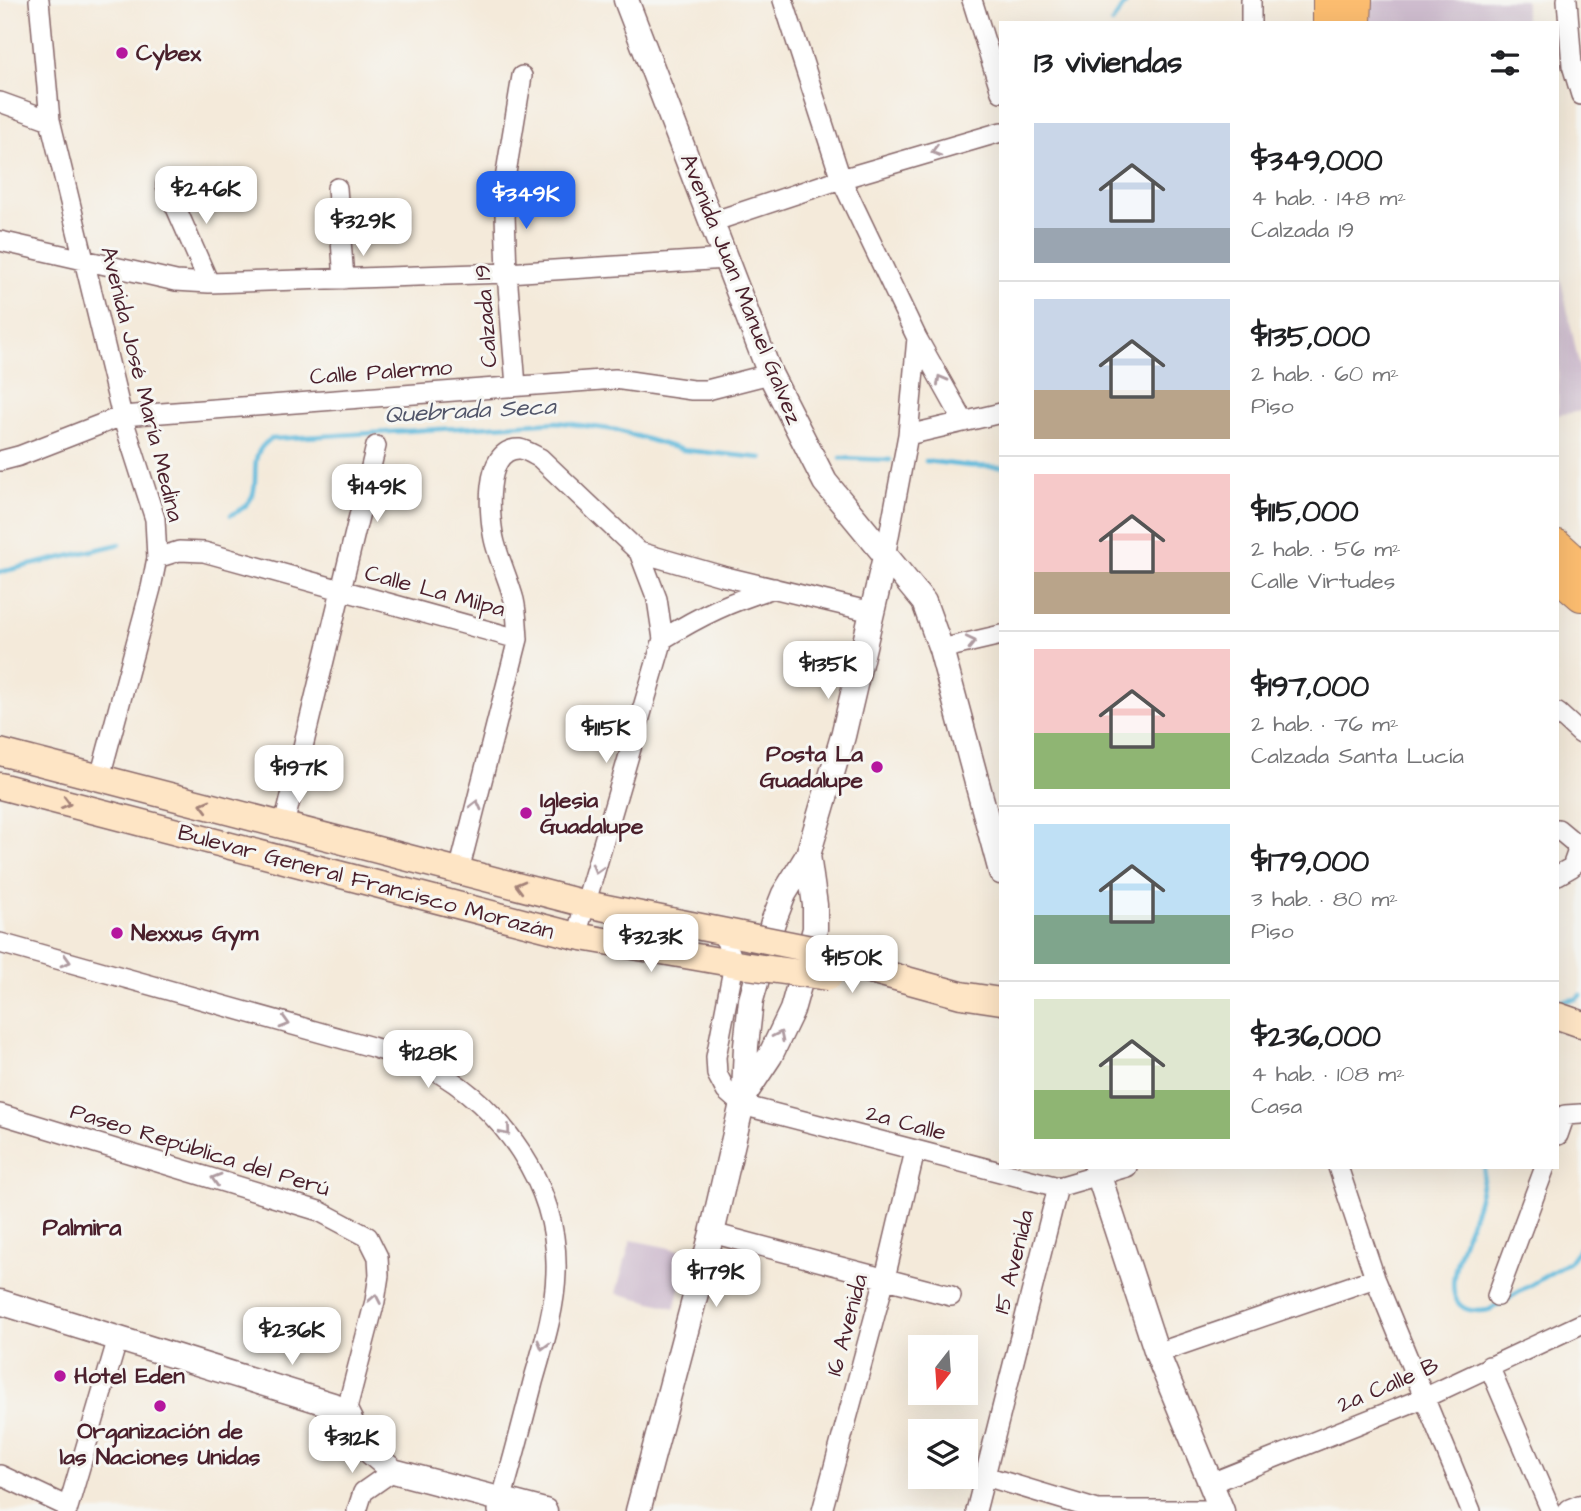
<!DOCTYPE html>
<html lang="es">
<head>
<meta charset="utf-8">
<style>
	:root { --surface:#fff; --page:#f6f6f6; --text:#202124; --muted:#757577; --line:#e0e0e0; --accent:#2563eb }
	body { margin:0; font-family:"Architects Daughter",sans-serif; background:var(--page); color:var(--text); height:100vh; display:flex; flex-direction:column; font-size:26px; white-space:nowrap }
	* { box-sizing:border-box; margin:0 }
	p { font-size:23px; color:var(--muted) }
	.icon { flex:none; width:38px; height:38px; fill:none; stroke:currentColor; stroke-width:2; stroke-linecap:round; stroke-linejoin:round }
	.map { position:relative; flex:1; overflow:hidden }
	.details { position:absolute; left:999px; top:21px; width:560px; height:1148px; display:flex; flex-direction:column; background:var(--surface); border-radius:0px; box-shadow:0 7px 28px #0002 }
	.details>* { flex:none }
	.needle { width:46px; rotate:197deg }
	.buttons { position:absolute; left:908px; top:1335px; display:grid; gap:14px }
	.buttons a { display:grid; place-items:center; width:70px; height:70px; border-radius:0px; background:var(--surface); box-shadow:0 7px 28px #0002; font-size:35px }
	.price { position:absolute; translate:-50% -60px; padding:0 16px; border-radius:14px; background:#fff; color:#222; font-size:23px; line-height:46px; filter:drop-shadow(0 2px 4px #0008) }
	.price::after { content:''; position:absolute; left:50%; top:42px; width:21px; height:16px; margin-left:-10px; background:inherit; clip-path:polygon(0 0,100% 0,50% 100%) }
	.price.active { background:var(--accent); color:#fff }
	ul { padding:0; list-style:none }
	li { display:flex; align-items:center; gap:21px; height:175px; padding:0 35px }
	li+li { border-top:2px solid var(--line) }
	li span { display:grid; place-items:center; flex:none; width:196px; height:140px; border-radius:0px; color:#555 }
	li>.icon { margin-inline-start:auto }
	span .icon { width:84px; height:84px; fill:#fffc; stroke-width:1 }
	li b { font-size:30px }
	h2 { display:flex; justify-content:space-between; align-items:center; height:84px; padding:0 35px; font-size:30px }
	.map>svg:first-child { display:block }
	.industrial { fill:#cfbdcf }
	.lines { fill:none; stroke-linecap:round; stroke-linejoin:round }
	.stream { stroke:#5db9db; stroke-width:4.5 }
	.minor-casing { stroke:#866668; stroke-width:22 }
	.tertiary-casing { stroke:#866668; stroke-width:27 }
	.secondary-casing { stroke:#866668; stroke-width:29 }
	.primary-casing { stroke:#866668; stroke-width:32 }
	.minor { stroke:#fff; stroke-width:19 }
	.tertiary { stroke:#fff; stroke-width:24 }
	.secondary { stroke:#fee5c5; stroke-width:26 }
	.primary { stroke:#fcbd6f; stroke-width:30 }
	.secondary-bridge-casing { stroke:#866668; stroke-width:29; stroke-linecap:butt }
	.secondary-bridge { stroke:#fee5c5; stroke-width:26 }
	.oneway { stroke:#ae9aa0 }
	.oneway2 { stroke:#a48278 }
	.poi-dot { fill:#b5179e; stroke:#f6f6f2; stroke-width:2.5 }
	.labels { text-anchor:middle; dominant-baseline:central; stroke-width:6; stroke-linejoin:round; paint-order:stroke }
	.poi-label { font-size:23px; font-weight:bold; fill:#4a1f2b; stroke:#f6f6f2; text-anchor:start }
	.street-label { font-size:23px; fill:#4a1f2b; stroke:#f6f6f2 }
	.water-label { font-size:24px; font-style:italic; fill:#515569; stroke:#f6f6f2 }
	.neighbourhood-label { font-size:24px; font-weight:bold; fill:#4a1f2b; stroke:#f6f6f2 }
</style>
</head>
<body>
<div class="map">
<svg width="1581" height="1511" viewBox="0 0 1581 1511">
	<rect width="100%" height="100%" fill="#f6f6f2"/>
	<filter id="ink" filterUnits="userSpaceOnUse"><feTurbulence type="fractalNoise" baseFrequency=".0143" numOctaves="2"/><feDisplacementMap in="SourceGraphic" scale="14" xChannelSelector="R" yChannelSelector="G"/><feConvolveMatrix kernelMatrix="1 2 1 2 8 2 1 2 1" color-interpolation-filters="sRGB"/></filter>
	<filter id="wash" filterUnits="userSpaceOnUse"><feTurbulence type="fractalNoise" baseFrequency=".00686" numOctaves="4" result="noise"/><feDisplacementMap in="SourceGraphic" scale="28" xChannelSelector="R" yChannelSelector="G"/><feGaussianBlur stdDeviation="1.57" result="paint"/><feColorMatrix in="noise" values="0 0 0 0 0 0 0 0 0 0 0 0 0 0 0 0 0 1.4 0 .05"/><feComposite in="paint" operator="in"/></filter>
	<g filter="url(#wash)">
		<rect width="100%" height="100%" fill="#f4eada"/>
		<path class="industrial" d="M 1368,0 L 1525,0 L 1525,23 L 1368,23 Z
			M 1558,266 L 1581,374 L 1581,411 L 1558,415 Z
			M 631,1240 L 690,1252 L 675,1308 L 616,1293 Z"/>
		<g class="lines">
			<path class="stream" d="M 1112,23 L 1128,0
				M 841,458 L 890,460
				M 926,461 L 969,466 L 1001,467
				M 231,515 C 276,495 237,460 271,439 L 557,422 L 616,430 L 683,450 L 762,458
				M 0,572 L 120,544
				M 1558,1002 L 1576,999 L 1581,995
				M 1485,1167 C 1483,1180 1481,1192 1477,1205 C 1468,1233 1422,1321 1489,1310 L 1569,1262 L 1581,1246"/>
		</g>
	</g>
	<g filter="url(#ink)">
		<g class="lines">
			<defs>
				<path id="minor" d="M 39,0 L 50,120 L 122,416 L 155,519 L 157,558 L 151,588 L 100,777
					M 783,0 L 841,179 L 917,338 L 908,435 L 885,557
					M 972,0 L 1001,92
					M 1567,0 L 1572,65 L 1581,95
					M 1251,23 L 1251,0
					M 0,102 L 50,120
					M 166,185 L 209,283
					M 337,188 L 344,279
					M 712,222 L 841,179 L 1001,132
					M 0,241 L 176,281 L 209,283 L 507,273 L 726,259
					M 917,338 L 964,422
					M 516,386 L 507,273 L 504,185 L 522,76
					M 908,435 L 1001,413
					M 0,461 L 19,456 L 122,416 L 615,379 L 692,390 L 707,390 L 770,374
					M 157,558 L 179,551 L 204,552 L 518,639
					M 663,639 C 703,614 730,602 774,588
					M 941,649 L 1001,635
					M 1558,713 L 1581,734
					M 284,825 L 376,446
					M 1558,829 L 1576,844 L 1577,853 L 1572,867 L 1558,875
					M 459,871 L 518,639 C 517,626 517,613 514,600 C 509,581 500,562 495,543 C 489,520 482,447 520,449 C 526,450 534,455 540,458 L 639,552 L 722,576 L 872,612
					M 719,931 L 726,941 L 734,964 L 716,1057 L 717,1074 L 726,1091 L 742,1105 L 1058,1187 L 1127,1167
					M 576,936 L 663,639 L 657,599 L 639,552
					M 0,943 L 372,1047 C 390,1053 410,1058 427,1066 C 502,1106 559,1185 556,1273 C 555,1310 543,1347 533,1382 C 522,1425 511,1468 498,1511
					M 0,1114 L 319,1211 L 368,1237 L 378,1257 L 379,1275 L 375,1301 L 346,1412
					M 1558,1135 L 1565,1115 L 1581,1114
					M 1338,1167 L 1375,1278 L 1471,1511
					M 712,1233 L 951,1296
					M 1497,1296 L 1545,1167
					M 1157,1353 L 1375,1278
					M 1489,1366 L 1551,1511
					M 0,1475 L 68,1507
					M 985,1476 L 1098,1510 L 1222,1510
					M 1211,1483 L 1426,1397 L 1581,1324
					M 67,1511 L 118,1338
					M 357,1511 L 363,1492 L 393,1471
					M 822,1511 L 885,1278 L 915,1151
					M 976,1511 L 1058,1187"/>
				<path id="tertiary" d="M 626,0 L 770,374 L 825,482 L 924,602 L 941,649 L 1001,872
					M 745,1094 L 770,1056 L 792,1010 L 815,929 L 815,905 L 808,855
					M 1096,1167 L 1157,1353 L 1222,1511
					M 0,1302 L 336,1406 L 346,1412 L 363,1446 L 393,1471 L 545,1511
					M 638,1511 L 712,1233 L 744,1095 L 746,1046 L 751,1000 L 773,922 L 784,894 L 808,855 L 843,736 L 885,557
					M 1571,1511 L 1581,1507"/>
				<path id="secondary" d="M 0,752 L 586,904 L 751,937
					M 0,786 L 576,936 L 748,966
					M 831,953 L 863,968 L 961,995 L 1001,1001
					M 1558,1016 L 1581,1024"/>
				<path id="primary" d="M 1328,23 L 1328,0
					M 1356,23 L 1357,0
					M 1558,545 L 1581,566
					M 1558,576 L 1581,596"/>
			</defs>
			<use href="#minor" class="minor-casing"/>
			<use href="#tertiary" class="tertiary-casing"/>
			<use href="#secondary" class="secondary-casing"/>
			<use href="#primary" class="primary-casing"/>
			<use href="#minor" class="minor"/>
			<use href="#tertiary" class="tertiary"/>
			<use href="#secondary" class="secondary"/>
			<use href="#primary" class="primary"/>
			<defs>
				<path id="secondary-bridge" d="M 751,937 L 831,953
					M 748,966 L 829,977"/>
			</defs>
			<use href="#secondary-bridge" class="secondary-bridge-casing"/>
			<use href="#secondary-bridge" class="secondary-bridge"/>
		</g>
		<defs><path id="oneway-chevron" d="M-2-3.5L2.5 0L-2 3.5" fill="none" stroke-width="1.6" stroke-linecap="round" stroke-linejoin="round" transform="scale(1.75)"/></defs>
		<g class="oneway">
			<use href="#oneway-chevron" transform="translate(936 151) rotate(164)"/>
			<use href="#oneway-chevron" transform="translate(941 380) rotate(-119)"/>
			<use href="#oneway-chevron" transform="translate(971 642) rotate(-13)"/>
			<use href="#oneway-chevron" transform="translate(476 805) rotate(-76)"/>
			<use href="#oneway-chevron" transform="translate(597 869) rotate(106)"/>
			<use href="#oneway-chevron" transform="translate(66 961) rotate(16)"/>
			<use href="#oneway-chevron" transform="translate(285 1023) rotate(16)"/>
			<use href="#oneway-chevron" transform="translate(779 1036) rotate(-64)"/>
			<use href="#oneway-chevron" transform="translate(506 1131) rotate(50)"/>
			<use href="#oneway-chevron" transform="translate(216 1179) rotate(-163)"/>
			<use href="#oneway-chevron" transform="translate(375 1299) rotate(-79)"/>
			<use href="#oneway-chevron" transform="translate(543 1345) rotate(105)"/>
		</g>
		<g class="oneway2">
			<use href="#oneway-chevron" transform="translate(66 803) rotate(15)"/>
			<use href="#oneway-chevron" transform="translate(205 805) rotate(-165)"/>
			<use href="#oneway-chevron" transform="translate(520 886) rotate(-165)"/>
		</g>
	</g>
	<g class="poi-dot">
		<circle cx="122" cy="53" r="7"/>
		<circle cx="877" cy="767" r="7"/>
		<circle cx="526" cy="813" r="7"/>
		<circle cx="117" cy="933" r="7"/>
		<circle cx="60" cy="1376" r="7"/>
		<circle cx="160" cy="1406" r="7"/>
	</g>
	<g class="labels">
		<g class="poi-label">
			<text x="136" y="53">Cybex</text>
			<text x="863" y="754" text-anchor="end">Posta La<tspan x="863" dy="26">Guadalupe</tspan></text>
			<text x="540" y="800">Iglesia<tspan x="540" dy="26">Guadalupe</tspan></text>
			<text x="131" y="933">Nexxus Gym</text>
			<text x="74" y="1376">Hotel Eden</text>
			<text x="160" y="1431" text-anchor="middle">Organización de<tspan x="160" dy="26">las Naciones Unidas</tspan></text>
		</g>
		<g class="street-label">
			<text transform="translate(741 289) rotate(68)">Avenida Juan Manuel Galvez</text>
			<text transform="translate(486 316) rotate(-94)">Calzada 19</text>
			<text transform="translate(381 372) rotate(-4)">Calle Palermo</text>
			<text transform="translate(142 384) rotate(76)">Avenida José María Medina</text>
			<text transform="translate(435 591) rotate(15)">Calle La Milpa</text>
			<text transform="translate(366 882) rotate(15)">Bulevar General Francisco Morazán</text>
			<text transform="translate(906 1123) rotate(15)">2a Calle</text>
			<text transform="translate(200 1150) rotate(17)">Paseo República del Perú</text>
			<text transform="translate(1014 1262) rotate(-76)">15 Avenida</text>
			<text transform="translate(847 1325) rotate(-75)">16 Avenida</text>
			<text transform="translate(1388 1385) rotate(-23)">2a Calle B</text>
		</g>
		<g class="water-label">
			<text transform="translate(470 411) rotate(-3)">Quebrada Seca</text>
		</g>
		<g class="neighbourhood-label">
			<text x="82" y="1228">Palmira</text>
		</g>
	</g>
</svg>
<div class="buttons">
<a><svg class="needle" viewBox="-14 -14 28 28"><path d="M0-13l5 13h-10z" fill="#e53935"/><path d="M0 13l5-13h-10z" fill="#757577"/></svg></a>
<a><svg class="icon" aria-label="layers" viewBox="0 0 24 24"><path d="M12 4l9 5-9 5-9-5zM3 14l9 5 9-5"/></svg></a>
</div>
<b class="price" style="left:206px;top:226px">$246K</b>
<b class="price active" style="left:526px;top:231px">$349K</b>
<b class="price" style="left:363px;top:258px">$329K</b>
<b class="price" style="left:377px;top:524px">$149K</b>
<b class="price" style="left:828px;top:701px">$135K</b>
<b class="price" style="left:606px;top:765px">$115K</b>
<b class="price" style="left:299px;top:805px">$197K</b>
<b class="price" style="left:651px;top:974px">$323K</b>
<b class="price" style="left:852px;top:995px">$150K</b>
<b class="price" style="left:428px;top:1090px">$128K</b>
<b class="price" style="left:716px;top:1309px">$179K</b>
<b class="price" style="left:292px;top:1367px">$236K</b>
<b class="price" style="left:352px;top:1475px">$312K</b>
<section class="details">
<h2>13 viviendas<svg class="icon" aria-label="filters" viewBox="0 0 24 24"><path d="M4 7h16M4 17h16"/><circle cx="9" cy="7" r="2"/><circle cx="15" cy="17" r="2"/></svg></h2>
<ul>
<li><span style="background:linear-gradient(#c9d6e8 75%,#9aa5b1 0)"><svg class="icon" aria-label="home" viewBox="0 0 24 24"><path d="M3 11l9-7 9 7M6 9v11h12V9"/></svg></span><div><b>$349,000</b><p>4 hab. · 148 m²</p><p>Calzada 19</p></div></li>
<li><span style="background:linear-gradient(#c9d6e8 65%,#b9a48a 0)"><svg class="icon" aria-label="home" viewBox="0 0 24 24"><path d="M3 11l9-7 9 7M6 9v11h12V9"/></svg></span><div><b>$135,000</b><p>2 hab. · 60 m²</p><p>Piso</p></div></li>
<li><span style="background:linear-gradient(#f6c9c9 70%,#b9a48a 0)"><svg class="icon" aria-label="home" viewBox="0 0 24 24"><path d="M3 11l9-7 9 7M6 9v11h12V9"/></svg></span><div><b>$115,000</b><p>2 hab. · 56 m²</p><p>Calle Virtudes</p></div></li>
<li><span style="background:linear-gradient(#f6c9c9 60%,#8fb573 0)"><svg class="icon" aria-label="home" viewBox="0 0 24 24"><path d="M3 11l9-7 9 7M6 9v11h12V9"/></svg></span><div><b>$197,000</b><p>2 hab. · 76 m²</p><p>Calzada Santa Lucía</p></div></li>
<li><span style="background:linear-gradient(#bfe0f5 65%,#7fa58c 0)"><svg class="icon" aria-label="home" viewBox="0 0 24 24"><path d="M3 11l9-7 9 7M6 9v11h12V9"/></svg></span><div><b>$179,000</b><p>3 hab. · 80 m²</p><p>Piso</p></div></li>
<li><span style="background:linear-gradient(#dfe7d0 65%,#8fb573 0)"><svg class="icon" aria-label="home" viewBox="0 0 24 24"><path d="M3 11l9-7 9 7M6 9v11h12V9"/></svg></span><div><b>$236,000</b><p>4 hab. · 108 m²</p><p>Casa</p></div></li>
</ul>
</section>
</div>
</body>
</html>
